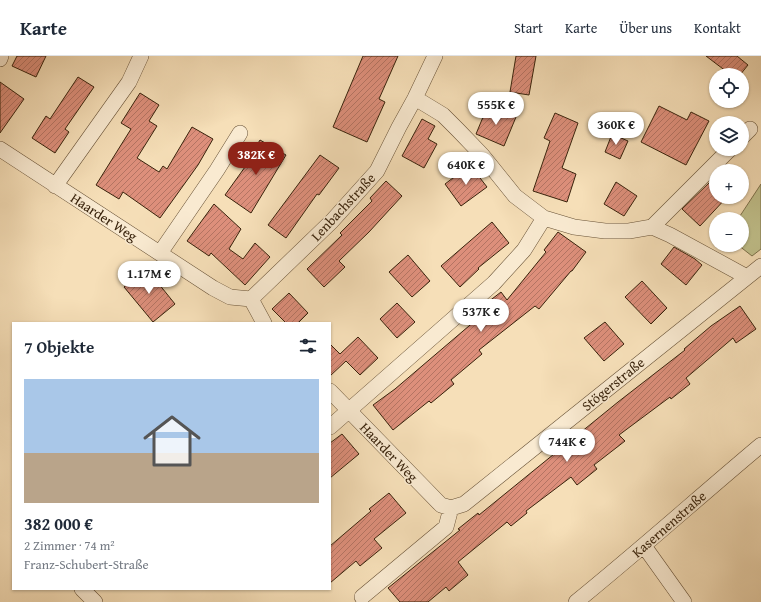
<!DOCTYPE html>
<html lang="de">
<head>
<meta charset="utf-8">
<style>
	:root { --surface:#fff; --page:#f6f6f7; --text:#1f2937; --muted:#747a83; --line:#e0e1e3; --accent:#8f2418 }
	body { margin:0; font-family:"Gentium Book Plus",serif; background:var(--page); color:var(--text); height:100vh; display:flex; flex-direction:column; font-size:15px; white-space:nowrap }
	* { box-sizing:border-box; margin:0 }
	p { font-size:13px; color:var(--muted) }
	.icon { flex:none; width:22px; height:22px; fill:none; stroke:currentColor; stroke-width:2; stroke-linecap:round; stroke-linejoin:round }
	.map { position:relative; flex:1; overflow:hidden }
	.panel { position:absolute; left:12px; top:266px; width:319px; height:268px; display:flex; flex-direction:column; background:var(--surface); border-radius:0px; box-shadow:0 1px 3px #0004 }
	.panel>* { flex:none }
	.tools { position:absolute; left:709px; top:12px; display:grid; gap:8px }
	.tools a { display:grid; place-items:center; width:40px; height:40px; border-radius:50%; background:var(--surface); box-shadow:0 1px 3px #0004; font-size:20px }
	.price { position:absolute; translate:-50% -34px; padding:0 9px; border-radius:14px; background:#fff; color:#222; font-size:13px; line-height:26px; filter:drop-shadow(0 1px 2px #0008) }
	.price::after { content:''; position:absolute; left:50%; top:24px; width:12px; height:9px; margin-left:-6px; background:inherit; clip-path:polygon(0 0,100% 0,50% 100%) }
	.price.current { background:var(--accent); color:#fff }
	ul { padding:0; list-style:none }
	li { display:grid; align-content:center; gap:8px; height:212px; padding:0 12px }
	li+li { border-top:1px solid var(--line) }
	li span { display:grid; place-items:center; height:124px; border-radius:0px; color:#555 }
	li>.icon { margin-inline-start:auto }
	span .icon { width:72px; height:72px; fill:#fffc; stroke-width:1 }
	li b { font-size:17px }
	h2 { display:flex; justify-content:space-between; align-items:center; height:48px; padding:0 12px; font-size:17px }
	header { display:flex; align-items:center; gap:24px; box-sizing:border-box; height:56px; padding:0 20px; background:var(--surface); border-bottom:1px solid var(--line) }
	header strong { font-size:19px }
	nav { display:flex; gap:22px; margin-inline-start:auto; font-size:14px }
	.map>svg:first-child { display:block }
	.park { fill:#c1c18c; stroke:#7d724c }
	.building { fill:url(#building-hatch); stroke:#39230c }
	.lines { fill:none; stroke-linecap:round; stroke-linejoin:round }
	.street-casing { stroke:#685237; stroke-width:16 }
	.street { stroke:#f9ead1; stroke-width:15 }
	.labels { text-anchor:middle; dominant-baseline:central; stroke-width:3; stroke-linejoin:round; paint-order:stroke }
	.street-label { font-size:14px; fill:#39230c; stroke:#f9ead1 }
</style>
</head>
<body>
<header>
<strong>Karte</strong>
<nav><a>Start</a><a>Karte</a><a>Über uns</a><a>Kontakt</a></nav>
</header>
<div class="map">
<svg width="761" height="546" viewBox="0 0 761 546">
	<defs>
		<pattern id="building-hatch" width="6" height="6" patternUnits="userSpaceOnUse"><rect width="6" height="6" fill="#dd8f7b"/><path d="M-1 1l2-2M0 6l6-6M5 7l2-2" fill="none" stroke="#b47463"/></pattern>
	</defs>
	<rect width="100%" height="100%" fill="#f6dfb8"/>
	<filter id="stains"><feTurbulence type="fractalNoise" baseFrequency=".005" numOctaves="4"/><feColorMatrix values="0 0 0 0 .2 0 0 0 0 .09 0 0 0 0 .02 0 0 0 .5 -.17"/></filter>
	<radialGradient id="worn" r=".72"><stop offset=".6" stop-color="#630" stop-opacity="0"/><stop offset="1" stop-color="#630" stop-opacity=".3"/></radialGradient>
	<path class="park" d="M 761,128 L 761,193 L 752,200 L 738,189 L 742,189 L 742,163 L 738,163 Z"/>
	<path class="building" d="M 17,0 L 46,0 L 36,21 L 12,10 Z
		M 363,0 L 398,0 L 379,43 L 385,46 L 367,86 L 333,71 Z
		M 516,0 L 536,0 L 529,39 L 510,36 Z
		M 706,0 L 737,0 L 748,9 L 740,19 L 731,19 Z
		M 78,21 L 94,31 L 65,73 L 69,76 L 55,97 L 32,82 L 46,60 L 50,63 Z
		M 0,26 L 24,43 L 0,77 Z
		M 140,37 L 159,49 L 149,65 L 157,70 L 137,102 L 159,116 L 163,110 L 167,113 L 192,71 L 213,83 L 198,109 L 160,162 L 123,136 L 119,143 L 96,129 L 131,73 L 121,67 Z
		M 488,49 L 516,61 L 504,90 L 476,78 Z
		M 659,50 L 687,64 L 691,56 L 709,65 L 686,109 L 641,86 Z
		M 555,57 L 578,67 L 562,112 L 576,118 L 567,146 L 533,135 L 550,85 L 544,82 Z
		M 422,63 L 435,70 L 428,83 L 437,88 L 424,112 L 402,100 Z
		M 612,78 L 628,85 L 620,103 L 605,96 Z
		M 260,84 L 286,99 L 251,157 L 225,139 L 245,111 L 244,110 Z
		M 320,99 L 339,112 L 319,139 L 317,138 L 286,182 L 268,169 Z
		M 470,109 L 487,131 L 461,150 L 445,128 Z
		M 386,125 L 402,140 L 369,176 L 339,205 L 345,211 L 324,231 L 307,213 L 342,179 L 340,177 L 372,145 L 370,142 Z
		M 616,126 L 637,140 L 624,160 L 604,148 Z
		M 710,126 L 716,132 L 716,141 L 727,141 L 700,170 L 682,153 Z
		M 214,148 L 241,173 L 229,193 L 243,203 L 255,187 L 270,201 L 245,229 L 211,197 L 209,200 L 187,185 Z
		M 492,166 L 509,187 L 478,212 L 479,213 L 460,231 L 441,210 Z
		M 558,176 L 586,196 L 572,215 L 571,215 L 539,253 L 535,250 L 479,294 L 482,298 L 451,324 L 454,328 L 431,347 L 429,345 L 393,374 L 373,349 L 395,333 L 483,258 L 479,253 L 501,236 L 507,244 L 546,196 L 544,194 Z
		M 674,191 L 695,203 L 702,209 L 686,229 L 661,208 Z
		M 408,199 L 430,225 L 412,241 L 389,216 Z
		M 146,212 L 175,248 L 153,266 L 124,231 Z
		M 642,225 L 667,252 L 651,268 L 625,241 Z
		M 289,237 L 308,257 L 298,267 L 286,267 L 272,253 Z
		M 397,247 L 415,266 L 397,282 L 380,263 Z
		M 740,250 L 756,273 L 736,287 L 733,282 L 686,322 L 690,328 L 671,343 L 670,341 L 619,379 L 625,385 L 594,409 L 597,413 L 577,429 L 571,421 L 526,455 L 527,457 L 511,470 L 507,466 L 458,506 L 468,519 L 449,535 L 446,531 L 428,546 L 400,546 L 388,532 L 460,474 L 458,473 L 478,457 L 479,459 L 618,346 L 685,294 L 684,293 L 711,270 Z
		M 605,266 L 624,288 L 604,305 L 584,282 Z
		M 358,281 L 378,302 L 360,319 L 346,305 L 330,320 L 330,288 L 340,298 Z
		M 342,378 L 359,398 L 330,422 L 330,387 Z
		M 389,437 L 406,457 L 374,483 L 382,492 L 360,510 L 356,505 L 330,527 L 330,490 L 371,455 L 369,453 Z"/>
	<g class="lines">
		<defs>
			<path id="street" d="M 0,3 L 1,0
				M 415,42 L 443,59 L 458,74 L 482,99 L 515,140 L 544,162 L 574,171 L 605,175 L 629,175 L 652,171 L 670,179 L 747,221
				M 742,81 L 750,73
				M 0,93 L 213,232 L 230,241 L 251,243 L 264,267
				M 55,130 L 129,26 L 141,0
				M 652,171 L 730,93
				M 160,197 L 217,114 L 240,77
				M 251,243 L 332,165 L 377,115 L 399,71 L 415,42 L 435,0
				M 330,335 L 441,449 L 451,452
				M 330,371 L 494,227 L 524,194 L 544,162
				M 644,490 L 684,546
				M 82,533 L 95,546
				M 362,541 L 446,471 L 451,452 L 464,448 L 761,210
				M 576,546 C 639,495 699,441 761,389"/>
		</defs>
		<use href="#street" class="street-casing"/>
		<use href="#street" class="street"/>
	</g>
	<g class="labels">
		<g class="street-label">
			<text transform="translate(343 151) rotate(-47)">Lenbachstraße</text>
			<text transform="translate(104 161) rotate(33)">Haarder Weg</text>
			<text transform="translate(613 328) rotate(-39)">Stögerstraße</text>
			<text transform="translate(389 396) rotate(46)">Haarder Weg</text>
			<text transform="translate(669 468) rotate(-41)">Kasernenstraße</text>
		</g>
	</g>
	<rect width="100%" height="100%" filter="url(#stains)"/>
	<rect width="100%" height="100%" fill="url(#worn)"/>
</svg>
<div class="tools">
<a><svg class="icon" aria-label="locate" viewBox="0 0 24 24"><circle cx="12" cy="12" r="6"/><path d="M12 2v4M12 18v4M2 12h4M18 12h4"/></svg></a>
<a><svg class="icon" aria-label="layers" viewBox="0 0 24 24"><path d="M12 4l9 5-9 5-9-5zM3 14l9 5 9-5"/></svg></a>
<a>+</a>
<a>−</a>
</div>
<b class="price" style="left:496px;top:70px">555K €</b>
<b class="price" style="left:616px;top:90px">360K €</b>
<b class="price current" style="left:256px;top:120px">382K €</b>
<b class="price" style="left:466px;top:130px">640K €</b>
<b class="price" style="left:149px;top:239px">1.17M €</b>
<b class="price" style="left:481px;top:277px">537K €</b>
<b class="price" style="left:567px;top:407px">744K €</b>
<section class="panel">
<h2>7 Objekte<svg class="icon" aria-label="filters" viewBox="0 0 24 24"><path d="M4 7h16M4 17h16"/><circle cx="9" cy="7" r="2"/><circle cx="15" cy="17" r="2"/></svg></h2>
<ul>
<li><span style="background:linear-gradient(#a9c7e8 60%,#b9a48a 0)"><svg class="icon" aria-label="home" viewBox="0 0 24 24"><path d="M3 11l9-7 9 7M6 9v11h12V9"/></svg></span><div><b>382 000 €</b><p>2 Zimmer · 74 m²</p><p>Franz-Schubert-Straße</p></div></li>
</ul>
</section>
</div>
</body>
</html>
